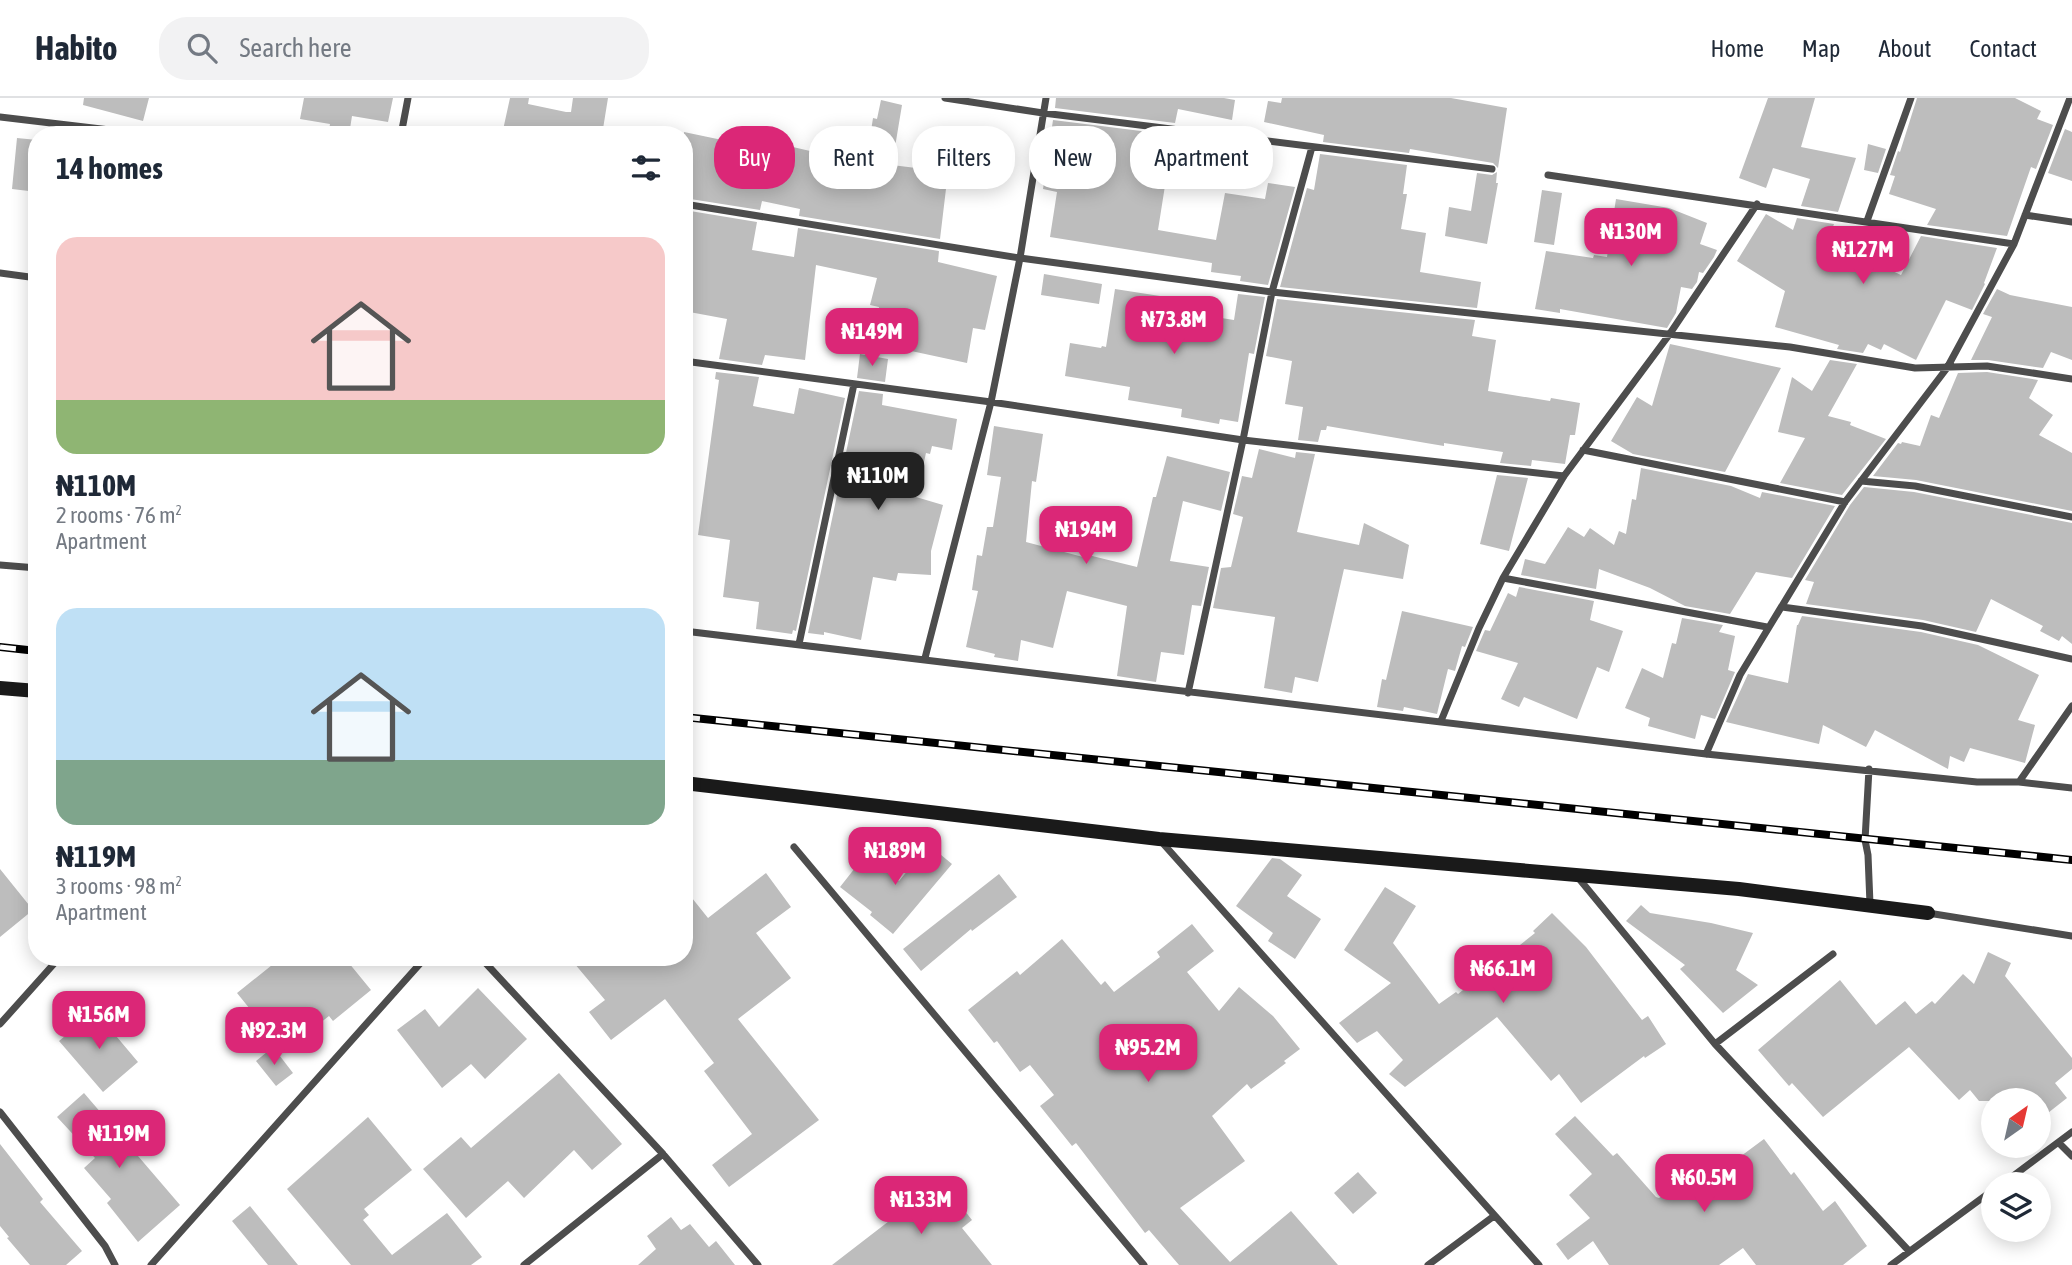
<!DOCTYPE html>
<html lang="en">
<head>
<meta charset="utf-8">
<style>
	:root { --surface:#fff; --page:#f2f2f3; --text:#1f2937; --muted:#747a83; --line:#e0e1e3; --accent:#db2777 }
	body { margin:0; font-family:"Asap Condensed",sans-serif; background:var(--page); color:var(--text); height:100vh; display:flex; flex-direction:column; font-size:26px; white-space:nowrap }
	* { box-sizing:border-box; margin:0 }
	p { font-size:23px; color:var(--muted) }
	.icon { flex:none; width:38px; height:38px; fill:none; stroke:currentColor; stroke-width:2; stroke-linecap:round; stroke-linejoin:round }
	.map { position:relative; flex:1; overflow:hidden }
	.side { position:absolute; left:28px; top:28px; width:665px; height:840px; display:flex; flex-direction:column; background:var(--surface); border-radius:28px; box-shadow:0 4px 18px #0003 }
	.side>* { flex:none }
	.banner { position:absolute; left:714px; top:28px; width:665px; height:63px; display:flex; gap:14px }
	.needle { width:46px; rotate:34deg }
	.fabs { position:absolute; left:1981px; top:990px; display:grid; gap:14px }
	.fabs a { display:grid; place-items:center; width:70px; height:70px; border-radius:50%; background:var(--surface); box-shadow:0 4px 18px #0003; font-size:35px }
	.price { position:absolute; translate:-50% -60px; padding:0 16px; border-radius:14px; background:var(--accent); color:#fff; font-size:23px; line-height:46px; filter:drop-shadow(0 2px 4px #0008) }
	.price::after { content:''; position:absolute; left:50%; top:42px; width:21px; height:16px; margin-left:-10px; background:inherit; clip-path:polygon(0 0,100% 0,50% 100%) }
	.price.selected { background:#222; color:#fff }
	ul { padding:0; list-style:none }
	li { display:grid; align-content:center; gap:14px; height:371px; padding:0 28px }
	li span { display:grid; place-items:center; height:217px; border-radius:21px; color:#555 }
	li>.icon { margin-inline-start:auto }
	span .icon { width:126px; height:126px; fill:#fffc; stroke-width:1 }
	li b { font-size:30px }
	h2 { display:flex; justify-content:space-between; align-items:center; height:84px; padding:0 28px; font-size:30px }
	.tag { padding:0 24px; border-radius:28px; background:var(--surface); box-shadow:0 4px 18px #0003; font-size:24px; line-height:63px }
	.tag.selected { background:var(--accent); color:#fff }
	header { display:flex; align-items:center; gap:42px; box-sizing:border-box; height:98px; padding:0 35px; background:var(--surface); border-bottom:2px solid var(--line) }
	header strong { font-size:33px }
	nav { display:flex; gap:38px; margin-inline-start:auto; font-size:24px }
	.search { width:490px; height:63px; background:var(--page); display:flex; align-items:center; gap:18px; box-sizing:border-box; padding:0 24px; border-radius:28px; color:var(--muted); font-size:26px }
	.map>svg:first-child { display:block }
	.building { fill:#bdbdbd }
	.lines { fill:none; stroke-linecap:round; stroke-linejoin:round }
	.minor { stroke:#4d4d4d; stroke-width:7 }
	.secondary { stroke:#1a1a1a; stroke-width:14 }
	.rail-casing { stroke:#000; stroke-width:8 }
	.rail { stroke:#fff; stroke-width:5; stroke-dasharray:16; stroke-linecap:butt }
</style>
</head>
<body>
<header>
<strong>Habito</strong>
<div class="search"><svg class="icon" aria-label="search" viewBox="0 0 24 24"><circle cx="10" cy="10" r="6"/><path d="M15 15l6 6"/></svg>Search here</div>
<nav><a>Home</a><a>Map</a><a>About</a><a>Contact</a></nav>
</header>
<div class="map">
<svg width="2072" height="1167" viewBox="0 0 2072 1167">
	<rect width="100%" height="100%" fill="#fff"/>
	<path class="building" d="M 84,0 L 149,0 L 143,23 L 83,7 Z
		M 304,0 L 393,0 L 388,24 L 352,18 L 349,37 L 328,37 L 330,26 L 300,21 Z
		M 510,0 L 529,0 L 528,6 L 566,14 L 571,14 L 573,0 L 608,0 L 602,37 L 524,37 L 503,32 Z
		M 1056,0 L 1224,0 L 1235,2 L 1232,22 L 1178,11 L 1175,25 L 1055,10 Z
		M 1282,0 L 1451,0 L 1507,10 L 1498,70 L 1493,65 L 1410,51 L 1409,55 L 1323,44 L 1324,37 L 1264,24 L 1268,3 L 1281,5 Z
		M 1768,0 L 1815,0 L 1801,49 L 1856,60 L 1838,114 L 1801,108 L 1810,81 L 1773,70 L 1766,90 L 1739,80 Z
		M 1917,0 L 2015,0 L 2041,13 L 2037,21 L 2053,27 L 2036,71 L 2031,69 L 2007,138 L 1927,127 L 1936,111 L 1889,96 L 1895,78 L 1890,77 L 1898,53 L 1900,54 Z
		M 881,2 L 902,7 L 892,67 L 948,74 L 940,141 L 799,118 L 800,111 L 762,103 L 760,112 L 684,100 L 684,34 L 746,47 L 747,43 L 779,51 L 780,46 L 866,66 L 873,20 L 877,21 Z
		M 1053,22 L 1173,37 L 1158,132 L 1216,142 L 1225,95 L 1265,101 L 1268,85 L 1295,89 L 1268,187 L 1240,183 L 1241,178 L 1211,174 L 1212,165 L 1050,139 L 1057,94 L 1043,91 Z
		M 2065,31 L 2072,34 L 2072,83 L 2048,75 Z
		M 17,40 L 37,42 L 37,94 L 12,91 Z
		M 1868,46 L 1886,51 L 1878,75 L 1864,72 Z
		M 1320,56 L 1407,67 L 1403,96 L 1407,96 L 1401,131 L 1426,135 L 1420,174 L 1481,184 L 1477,210 L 1280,189 L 1307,90 L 1314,92 Z
		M 1497,74 L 1496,85 L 1498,85 L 1487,146 L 1445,138 L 1449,109 L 1471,113 L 1477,75 L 1492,77 Z
		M 1542,92 L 1562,95 L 1554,147 L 1534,144 Z
		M 1616,101 L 1669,110 L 1707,125 L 1700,146 L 1717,152 L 1714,159 L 1703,175 L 1699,174 L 1697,184 L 1692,191 L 1681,189 L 1676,215 L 1667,230 L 1560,211 L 1560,215 L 1535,211 L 1546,153 L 1593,160 L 1594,157 L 1607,159 Z
		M 684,112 L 757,124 L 752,152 L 794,159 L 798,130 L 939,153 L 938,164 L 997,178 L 985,232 L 973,230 L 967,265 L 874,245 L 879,209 L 870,207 L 877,180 L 816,167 L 805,262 L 765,257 L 762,267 L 719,261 L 727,221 L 684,213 Z
		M 1766,116 L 1793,132 L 1797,120 L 1834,126 L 1831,134 L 1839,138 L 1836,147 L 1901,177 L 1921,138 L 1997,150 L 1984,185 L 1985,186 L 1972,212 L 1946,202 L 1916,262 L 1884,246 L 1881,252 L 1868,246 L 1863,255 L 1837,251 L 1839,247 L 1775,229 L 1785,193 L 1737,163 Z
		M 1044,176 L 1102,186 L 1099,206 L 1041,197 Z
		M 1115,191 L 1160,198 L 1158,210 L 1234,222 L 1238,196 L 1265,199 L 1254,256 L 1249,255 L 1238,324 L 1220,321 L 1219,326 L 1181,319 L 1182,311 L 1128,302 L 1130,289 L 1065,278 L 1070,245 L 1101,250 L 1102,248 L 1106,249 Z
		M 1997,191 L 2010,197 L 2072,209 L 2072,262 L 2051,254 L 2043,270 L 1988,262 L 1971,262 L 1992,219 L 1983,216 Z
		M 1277,201 L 1475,222 L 1472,238 L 1496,242 L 1488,293 L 1550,303 L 1551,300 L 1580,305 L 1575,337 L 1570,337 L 1565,366 L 1532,362 L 1531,368 L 1500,365 L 1503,354 L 1444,345 L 1444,348 L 1426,345 L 1327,328 L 1326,332 L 1321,332 L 1318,344 L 1298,342 L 1303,309 L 1285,306 L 1292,263 L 1266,258 Z
		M 1670,246 L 1781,270 L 1725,374 L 1633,356 L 1611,343 L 1637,299 L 1652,308 Z
		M 860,256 L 888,261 L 885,284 L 857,280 Z
		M 1830,262 L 1857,266 L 1828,318 L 1851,324 L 1850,327 L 1886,341 L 1842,397 L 1780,385 L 1805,340 L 1778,334 L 1792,279 L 1812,293 Z
		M 716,274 L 759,279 L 753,308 L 794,316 L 799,290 L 845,300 L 796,533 L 793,532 L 792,536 L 756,531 L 759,504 L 723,499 L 730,442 L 698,437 L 719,282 L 715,281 Z
		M 1987,274 L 2038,282 L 2029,300 L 2053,317 L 2039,337 L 2072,355 L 2072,413 L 1916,382 L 1873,378 L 1898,345 L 1901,346 L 1902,344 L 1920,348 L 1931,317 L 1939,320 L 1958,275 Z
		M 859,293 L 883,296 L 882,307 L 957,321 L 952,352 L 932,348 L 930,356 L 926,355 L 916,399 L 943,407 L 931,453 L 931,477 L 898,475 L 896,483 L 873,479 L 861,542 L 824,534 L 824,537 L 808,535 Z
		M 994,328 L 1043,336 L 1036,384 L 1032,383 L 1026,444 L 1083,459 L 1084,456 L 1137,469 L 1153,399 L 1156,399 L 1167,358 L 1230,374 L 1221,413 L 1183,403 L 1170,463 L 1209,469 L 1201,508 L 1192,507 L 1184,557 L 1161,554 L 1156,584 L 1117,578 L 1127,508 L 1067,493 L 1053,550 L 1021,542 L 1018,563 L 994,559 L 995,556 L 966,549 L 978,493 L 972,492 L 977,457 L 982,458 L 987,429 L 993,429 L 1001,379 L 987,377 Z
		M 1259,351 L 1295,360 L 1296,354 L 1315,356 L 1297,434 L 1359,447 L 1364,425 L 1409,447 L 1403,481 L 1344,471 L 1318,584 L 1295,579 L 1292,595 L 1264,590 L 1275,519 L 1213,510 L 1221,470 L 1231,469 L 1243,419 L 1233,416 L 1242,378 L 1252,380 Z
		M 1641,370 L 1731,388 L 1760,400 L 1762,394 L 1835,408 L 1792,480 L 1756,474 L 1730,516 L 1685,508 L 1650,490 L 1599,471 L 1596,491 L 1521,477 L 1525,461 L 1545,466 L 1568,429 L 1584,439 L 1590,430 L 1614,447 L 1619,433 L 1626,436 L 1632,401 L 1636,402 Z
		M 1497,377 L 1528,380 L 1509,453 L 1480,446 Z
		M 1864,389 L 1914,394 L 2072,425 L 2072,546 L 2062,538 L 2059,543 L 2040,533 L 2043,528 L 1991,501 L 1976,534 L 1923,522 L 1806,506 L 1814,484 L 1805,482 L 1850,407 Z
		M 1519,489 L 1594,503 L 1590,522 L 1623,533 L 1609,574 L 1597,569 L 1577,621 L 1524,599 L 1519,609 L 1501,601 L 1518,565 L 1476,553 L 1485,532 L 1490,533 L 1508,495 L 1516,499 Z
		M 1402,513 L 1473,529 L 1465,549 L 1462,548 L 1455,573 L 1448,571 L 1437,616 L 1404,609 L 1403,613 L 1377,609 L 1382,581 L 1386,582 Z
		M 1802,518 L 1921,534 L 1978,547 L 2039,577 L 2018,622 L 2035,627 L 2025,665 L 1970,650 L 1964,664 L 1950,658 L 1948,671 L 1875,632 L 1866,649 L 1823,627 L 1819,646 L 1726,624 L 1748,576 L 1788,585 L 1797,527 L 1798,527 Z
		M 1682,520 L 1723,527 L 1719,534 L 1735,538 L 1728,572 L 1735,574 L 1715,621 L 1701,617 L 1695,641 L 1648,628 L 1650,620 L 1625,610 L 1642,570 L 1663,580 L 1672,545 L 1676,546 Z
		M 929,747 L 952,766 L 893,836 L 870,817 L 872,814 L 840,789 L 866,756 L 899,783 Z
		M 1272,760 L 1280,761 L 1302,777 L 1287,798 L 1321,821 L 1295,861 L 1268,843 L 1273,835 L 1236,808 Z
		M 0,771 L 33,812 L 0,839 Z
		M 766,775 L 791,809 L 756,835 L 791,880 L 738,921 L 819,1022 L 729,1089 L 712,1067 L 752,1036 L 704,973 L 714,965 L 665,901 L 611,942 L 589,914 L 605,902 L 569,859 L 684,859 L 684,790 L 708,820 Z
		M 999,776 L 1017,799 L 972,833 L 971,831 L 921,873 L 903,851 Z
		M 1385,789 L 1416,808 L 1393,845 L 1439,906 L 1456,894 L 1458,896 L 1535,835 L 1533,833 L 1552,815 L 1586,849 L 1642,922 L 1648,918 L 1666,946 L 1645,960 L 1644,958 L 1581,1005 L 1559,976 L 1551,983 L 1497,919 L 1405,989 L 1389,976 L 1403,962 L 1377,933 L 1357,945 L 1339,925 L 1391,885 L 1344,852 Z
		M 1641,807 L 1650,815 L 1711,825 L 1753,835 L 1736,872 L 1758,887 L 1723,915 L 1680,871 L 1685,867 L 1626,823 Z
		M 1192,826 L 1214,853 L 1187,874 L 1219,913 L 1239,889 L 1273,918 L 1300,951 L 1284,963 L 1286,965 L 1251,991 L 1247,986 L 1212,1018 L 1245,1063 L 1180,1110 L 1230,1164 L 1291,1113 L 1338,1167 L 1179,1167 L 1149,1132 L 1145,1135 L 1076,1045 L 1072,1048 L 1040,1008 L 1054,997 L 1030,967 L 1020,974 L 997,943 L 994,945 L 968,912 L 1017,873 L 1020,877 L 1062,841 L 1101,887 L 1105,883 L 1114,894 L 1160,859 L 1157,854 Z
		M 1988,854 L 2011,865 L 2005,878 L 2072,960 L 2072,971 L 2055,985 L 2067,1000 L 2039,1022 L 2039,1003 L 1979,1003 L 1970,992 L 1959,1002 L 1909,949 L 1823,1019 L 1792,985 L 1789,988 L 1758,952 L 1840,882 L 1876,927 L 1905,903 L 1916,916 L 1932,903 L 1935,906 L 1963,876 L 1974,886 Z
		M 282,859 L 344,859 L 371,892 L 333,923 L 329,918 L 284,953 L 237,895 Z
		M 478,890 L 527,941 L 485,981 L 471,966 L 442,990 L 397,932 L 425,911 L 439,929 Z
		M 95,913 L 138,964 L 103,994 L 59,943 Z
		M 273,949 L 293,975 L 276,988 L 256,963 Z
		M 559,975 L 622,1046 L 592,1072 L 574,1052 L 524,1100 L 508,1083 L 466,1120 L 423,1071 L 461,1039 L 471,1050 Z
		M 84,995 L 180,1107 L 138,1144 L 107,1105 L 111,1101 L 84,1070 L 95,1060 L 57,1019 Z
		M 1575,1018 L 1613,1058 L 1617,1055 L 1656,1099 L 1659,1100 L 1703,1071 L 1710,1081 L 1764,1041 L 1791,1077 L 1794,1074 L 1823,1113 L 1835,1103 L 1867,1148 L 1843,1167 L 1756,1167 L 1743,1150 L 1719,1167 L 1609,1167 L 1593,1143 L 1568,1162 L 1556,1146 L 1590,1120 L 1569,1097 L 1592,1076 L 1555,1036 Z
		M 368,1019 L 412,1072 L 364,1111 L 369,1117 L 363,1122 L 392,1157 L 447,1115 L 482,1159 L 471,1167 L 351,1167 L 287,1091 Z
		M 0,1046 L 43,1101 L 40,1104 L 82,1153 L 66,1167 L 30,1167 L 7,1140 L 9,1139 L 0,1128 Z
		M 1358,1074 L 1377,1095 L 1353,1116 L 1334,1095 Z
		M 941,1083 L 972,1122 L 962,1130 L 992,1167 L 832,1167 Z
		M 250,1108 L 298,1167 L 268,1167 L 232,1123 Z
		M 671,1119 L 681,1132 L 690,1126 L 709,1149 L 716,1143 L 735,1167 L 638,1167 L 656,1151 L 647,1138 Z"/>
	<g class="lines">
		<path class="minor" d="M 945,0 L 1043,15 L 1492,71
			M 0,19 L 152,37
			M 401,37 L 408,0
			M 1548,77 L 2014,146
			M 684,106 L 1020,160 L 1272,194 L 1790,249 L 1915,270 L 1987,268 L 2072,281
			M 2025,117 L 2072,124
			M 1867,123 L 1911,0
			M 0,175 L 37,180
			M 684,263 L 991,304 L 1243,342 L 1564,378
			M 1583,352 L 1845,404
			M 1861,383 L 1915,388 L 2072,419
			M 0,467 L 37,470
			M 1503,480 L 1767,529
			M 1782,509 L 1922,528 L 2072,561
			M 684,533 L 1706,656 L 1977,684 L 2019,684 L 2072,608
			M 799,546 L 854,286
			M 925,560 L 991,304 L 1020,160 L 1046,0
			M 1188,595 L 1243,342 L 1272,194 L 1312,49
			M 1441,623 L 1479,530 L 1503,480 L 1564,378 L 1669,237 L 1757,106
			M 1706,656 L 1740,577 L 1845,404 L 1947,270 L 2014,146 L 2070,0
			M 1869,671 L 1865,742 L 1868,757 L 1870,806
			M 2019,684 L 2072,690
			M 1159,741 L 1539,1167
			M 794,749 L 1144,1167
			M 1576,777 L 1715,946 L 1833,856
			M 1928,815 L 2072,838
			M 480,859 L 663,1056 L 758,1167
			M 0,926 L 60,859
			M 1715,946 L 1909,1153
			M 0,1014 L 105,1148 L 115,1167
			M 2059,1045 L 2072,1058
			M 2001,1087 L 2072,1034
			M 151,1167 L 426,859
			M 524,1167 L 663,1056
			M 1428,1167 L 1494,1118
			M 1891,1167 L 1993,1092"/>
		<path class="secondary" d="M 0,590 L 37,593
			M 684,685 L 1159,741 L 1739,791 L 1928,815"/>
		<defs>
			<path id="rail" d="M 0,549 L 37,553
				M 684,619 L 2072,762"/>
		</defs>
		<use href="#rail" class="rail-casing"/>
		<use href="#rail" class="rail"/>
	</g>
</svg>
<div class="fabs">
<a><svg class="needle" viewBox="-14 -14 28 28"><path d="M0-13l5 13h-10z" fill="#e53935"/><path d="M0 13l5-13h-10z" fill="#747a83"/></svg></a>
<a><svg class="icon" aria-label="layers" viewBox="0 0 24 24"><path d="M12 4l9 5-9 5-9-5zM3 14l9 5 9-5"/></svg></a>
</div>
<b class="price" style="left:1631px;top:170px">₦130M</b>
<b class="price" style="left:1863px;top:188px">₦127M</b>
<b class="price" style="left:1174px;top:258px">₦73.8M</b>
<b class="price" style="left:872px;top:270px">₦149M</b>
<b class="price selected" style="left:878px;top:414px">₦110M</b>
<b class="price" style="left:1086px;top:468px">₦194M</b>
<b class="price" style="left:895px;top:789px">₦189M</b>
<b class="price" style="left:1503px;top:907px">₦66.1M</b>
<b class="price" style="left:99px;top:953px">₦156M</b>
<b class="price" style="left:274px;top:969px">₦92.3M</b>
<b class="price" style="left:1148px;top:986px">₦95.2M</b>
<b class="price" style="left:119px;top:1072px">₦119M</b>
<b class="price" style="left:1704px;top:1116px">₦60.5M</b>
<b class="price" style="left:921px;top:1138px">₦133M</b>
<div class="banner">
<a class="tag selected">Buy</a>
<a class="tag">Rent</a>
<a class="tag">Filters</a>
<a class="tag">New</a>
<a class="tag">Apartment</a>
</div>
<section class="side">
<h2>14 homes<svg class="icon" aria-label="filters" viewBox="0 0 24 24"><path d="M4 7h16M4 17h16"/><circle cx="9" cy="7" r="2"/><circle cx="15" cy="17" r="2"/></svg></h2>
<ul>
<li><span style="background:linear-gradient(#f6c9c9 75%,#8fb573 0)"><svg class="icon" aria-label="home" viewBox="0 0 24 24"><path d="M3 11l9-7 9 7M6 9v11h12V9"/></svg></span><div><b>₦110M</b><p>2 rooms · 76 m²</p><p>Apartment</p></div></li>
<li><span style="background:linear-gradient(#bfe0f5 70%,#7fa58c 0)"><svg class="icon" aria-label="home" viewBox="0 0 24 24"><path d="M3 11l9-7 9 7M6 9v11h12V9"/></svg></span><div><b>₦119M</b><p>3 rooms · 98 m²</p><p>Apartment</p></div></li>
</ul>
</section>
</div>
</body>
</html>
